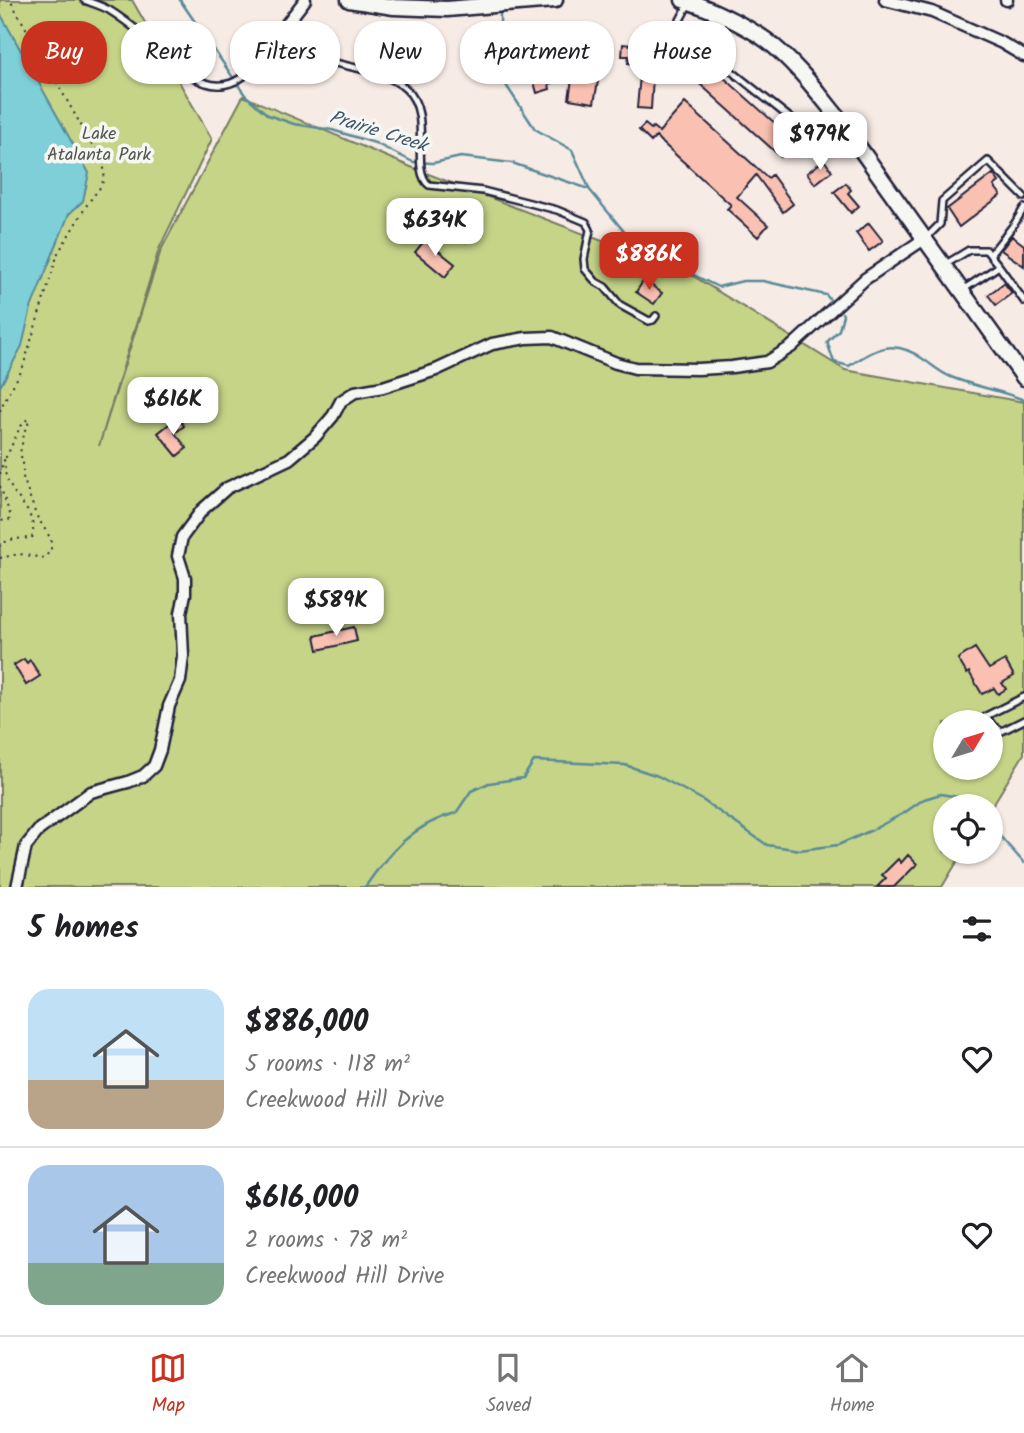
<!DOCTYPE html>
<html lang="en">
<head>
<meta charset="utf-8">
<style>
	:root { --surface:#fff; --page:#f2f2f2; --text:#202124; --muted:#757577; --line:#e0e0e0; --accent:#c8321e }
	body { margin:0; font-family:Kalam,sans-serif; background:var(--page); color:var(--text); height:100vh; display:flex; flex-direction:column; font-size:26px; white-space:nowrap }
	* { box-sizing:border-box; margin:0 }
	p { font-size:23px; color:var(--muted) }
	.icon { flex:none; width:38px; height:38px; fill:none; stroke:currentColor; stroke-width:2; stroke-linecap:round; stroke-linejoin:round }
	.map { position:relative; height:887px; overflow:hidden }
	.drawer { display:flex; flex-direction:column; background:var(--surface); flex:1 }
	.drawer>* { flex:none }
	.top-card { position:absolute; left:21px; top:21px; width:984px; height:63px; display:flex; gap:14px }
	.needle { width:46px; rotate:52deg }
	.controls { position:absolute; left:933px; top:710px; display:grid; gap:14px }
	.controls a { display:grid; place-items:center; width:70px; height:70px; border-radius:50%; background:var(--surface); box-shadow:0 2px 5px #0004; font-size:35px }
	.price { position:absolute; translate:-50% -60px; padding:0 16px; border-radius:14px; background:#fff; color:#222; font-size:23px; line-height:46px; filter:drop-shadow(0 2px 4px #0008) }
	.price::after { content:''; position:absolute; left:50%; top:42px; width:21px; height:16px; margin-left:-10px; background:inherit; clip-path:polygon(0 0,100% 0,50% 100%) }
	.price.on { background:var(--accent); color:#fff }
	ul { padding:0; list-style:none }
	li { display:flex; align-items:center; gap:21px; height:175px; padding:0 28px }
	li+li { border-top:2px solid var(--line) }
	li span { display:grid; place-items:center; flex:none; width:196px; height:140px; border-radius:21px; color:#555 }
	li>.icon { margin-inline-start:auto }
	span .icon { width:84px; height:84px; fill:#fffc; stroke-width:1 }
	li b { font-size:30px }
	h2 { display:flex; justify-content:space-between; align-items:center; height:84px; padding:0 28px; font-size:30px }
	.chip { padding:0 24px; border-radius:28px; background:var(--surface); box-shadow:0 2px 5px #0004; font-size:24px; line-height:63px }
	.chip.on { background:var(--accent); color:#fff }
	.tab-bar { display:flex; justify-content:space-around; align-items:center; height:98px; border-top:2px solid var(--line); background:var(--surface); font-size:19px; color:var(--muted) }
	.tab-bar a { display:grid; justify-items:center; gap:4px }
	.tab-bar .on { color:var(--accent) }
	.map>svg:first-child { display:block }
	.green { fill:#c6d488; stroke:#747b62; stroke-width:2; fill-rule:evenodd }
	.water { fill:#7ecfd7; stroke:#598a99; stroke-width:2 }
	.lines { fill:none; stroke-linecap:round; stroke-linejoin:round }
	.stream { stroke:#598a99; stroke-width:2.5 }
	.building { fill:#fac1b2; stroke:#22223b; stroke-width:2 }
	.lane-casing { stroke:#22223b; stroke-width:10 }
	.street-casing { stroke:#22223b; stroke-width:15 }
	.secondary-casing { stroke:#22223b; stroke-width:19 }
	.path { stroke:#22223b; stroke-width:2; stroke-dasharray:2 5; stroke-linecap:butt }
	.lane { stroke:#f6f6f2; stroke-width:5 }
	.street { stroke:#f6f6f2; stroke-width:10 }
	.secondary { stroke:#f6f6f2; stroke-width:14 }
	.labels { text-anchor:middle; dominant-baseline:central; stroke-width:7; stroke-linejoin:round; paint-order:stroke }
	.park-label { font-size:18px; fill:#535752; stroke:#f6f6f2 }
	.water-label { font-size:19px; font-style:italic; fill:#3e566a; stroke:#f6f6f2 }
</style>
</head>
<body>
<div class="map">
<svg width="1024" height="887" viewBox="0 0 1024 887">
	<rect width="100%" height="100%" fill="#f7ebe5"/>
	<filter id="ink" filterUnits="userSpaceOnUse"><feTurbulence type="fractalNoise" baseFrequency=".0143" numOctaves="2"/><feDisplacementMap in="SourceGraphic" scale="14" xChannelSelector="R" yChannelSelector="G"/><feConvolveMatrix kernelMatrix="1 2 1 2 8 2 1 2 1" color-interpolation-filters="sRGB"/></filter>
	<g filter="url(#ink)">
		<path class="green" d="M 0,0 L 132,0 L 212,139 L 159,249 L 99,446 L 161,250 L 243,96 L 418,170 L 693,276 L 845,370 L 1024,402 L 1024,754 L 991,808 L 990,807 L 945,807 L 945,852 L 963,852 L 942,887 L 0,887 ZM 945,723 L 990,723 L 990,768 L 945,768 Z"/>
		<path class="water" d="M 0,13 L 89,173 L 83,201 L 69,214 L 31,308 L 22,346 L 0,387 Z"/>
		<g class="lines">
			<path class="stream" d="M 180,0 L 245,95 L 268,115 L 294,124 L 332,130 L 375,143 L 413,162 L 433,163 L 461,157 L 512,163 L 589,189 L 627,235 L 643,241 L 666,254 L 694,275 L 718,287 L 743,281 L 763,281 L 826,295 L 832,302
				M 500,14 L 500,76 L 535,129 L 572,150 L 589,188
				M 842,313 L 843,315 L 839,330 L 827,342 L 834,362 L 849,366 C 876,348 894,338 923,359 C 932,365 941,373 951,377 C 975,387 1000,390 1024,400
				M 990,825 L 1024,863
				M 365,887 C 389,852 414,824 456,813 L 471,791 L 489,783 L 523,778 L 534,761 L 625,765 L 658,776 L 701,799 L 767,845 L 800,850 L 838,845 L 872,830 L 904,813 L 924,799 L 941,794 L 963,798 L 972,807"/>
		</g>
		<path class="building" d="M 642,43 L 653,44 L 652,60 L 637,59 L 637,64 L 628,63 L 629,56 L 622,56 L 623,44 L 642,46 Z
			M 685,43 L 795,141 L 781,157 L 671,58 Z
			M 543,60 L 546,71 L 551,70 L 555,82 L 549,84 L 550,89 L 537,93 L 529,64 Z
			M 573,72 L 599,76 L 594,103 L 569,99 Z
			M 640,75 L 653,76 L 651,109 L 637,108 Z
			M 685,103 L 768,178 L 772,175 L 793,204 L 783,212 L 756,175 L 737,197 L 768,225 L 758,237 L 727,209 L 731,205 L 656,137 L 651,142 L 639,130 L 645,124 L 651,129 L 653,127 L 659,132 Z
			M 824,160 L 832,171 L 815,184 L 807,173 Z
			M 993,174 L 999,182 L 994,186 L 1001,195 L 959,227 L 947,209 Z
			M 846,183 L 851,190 L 848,193 L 859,206 L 851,213 L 834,192 Z
			M 869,223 L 883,241 L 869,251 L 856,233 Z
			M 1012,236 L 1024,245 L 1024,266 L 1001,250 Z
			M 425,240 L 455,264 L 445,277 L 415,252 Z
			M 644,280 L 662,293 L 654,304 L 636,292 Z
			M 1004,283 L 1012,293 L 996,305 L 988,295 Z
			M 178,417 L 184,426 L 175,433 L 187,448 L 177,456 L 158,433 Z
			M 354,627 L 357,641 L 318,650 L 315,636 Z
			M 975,648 L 989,669 L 1005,660 L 1014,676 L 1002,683 L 1006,689 L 998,694 L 994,688 L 982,694 L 969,672 L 967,674 L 958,659 Z
			M 24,659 L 27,663 L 30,660 L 40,676 L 26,685 L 14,665 Z
			M 908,855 L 917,864 L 894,887 L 877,887 L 886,878 L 882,875 L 898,859 L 901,863 Z"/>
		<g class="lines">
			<defs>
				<path id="lane" d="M 84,0 C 92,3 102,6 109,10 C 127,21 142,34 158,47 C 170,58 190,79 206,83 C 224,89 238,82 251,70
					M 689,3 L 680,20 L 690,38 L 804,129 L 833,116
					M 278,33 C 293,44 307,55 325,60 C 351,69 384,69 406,89 C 434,114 409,170 429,185 L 483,191 L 557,210 L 586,222 L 590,230 L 584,259 L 585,269 L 596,282 L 605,287 L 620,305 L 649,321 L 653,320 L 656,316
					M 926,238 L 940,224 L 942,201 L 988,161 L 1024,197
					M 990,255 L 1015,223 L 1024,208
					M 946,264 L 969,250 L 986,250 L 999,266 L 964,289
					M 999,266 L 1024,301
					M 1024,697 L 986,716 L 993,726 L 1002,731 L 1024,720"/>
				<path id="street" d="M 885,0 L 932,12 L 1002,43 L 1024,56
					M 1006,0 L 1007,0
					M 251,70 L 305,0
					M 17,887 L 26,846 L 39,830 L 91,792 L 128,782 L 143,776 L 154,766 L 160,750 L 169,706 L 180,681 L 183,656 L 181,613 L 185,594 L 185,578 L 178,556 L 182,537 L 202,510 L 227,488 L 289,459 L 315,437 L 333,416 L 341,401 L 355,392 L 383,387 L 436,370 L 492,344 L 526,338 L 552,337 L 616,363 L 635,368 L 698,369 L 732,367 L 767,362 L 791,347 L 865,279 L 924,239"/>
				<path id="secondary" d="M 349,0 L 394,7 L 447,9 L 555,0
					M 683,0 C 708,7 745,25 766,40 C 793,60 815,89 836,115 L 1024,378"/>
			</defs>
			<use href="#lane" class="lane-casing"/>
			<use href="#street" class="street-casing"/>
			<use href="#secondary" class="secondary-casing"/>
			<path class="path" d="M 0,411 L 4,401 L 22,370 L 58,253 L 88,203 L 102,185 L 105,173 L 103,164 L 10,0
				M 0,474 L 4,460 C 6,465 4,470 6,476 C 12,498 39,512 32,538 C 20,539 9,537 0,546
				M 0,486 L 11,517 L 9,520 L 0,521
				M 0,558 L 19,554 L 44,558 L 51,550 L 51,539 L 36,515 L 23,477 L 23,463 L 20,453 L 25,430 L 29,422 L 28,419 C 17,426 13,447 4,460"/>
			<use href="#lane" class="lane"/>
			<use href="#street" class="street"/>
			<use href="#secondary" class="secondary"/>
		</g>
	</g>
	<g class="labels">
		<g class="park-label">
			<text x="99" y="134">Lake<tspan x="99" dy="21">Atalanta Park</tspan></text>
		</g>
		<g class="water-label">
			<text transform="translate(378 132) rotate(17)">Prairie Creek</text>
		</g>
	</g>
</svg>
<div class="controls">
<a><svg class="needle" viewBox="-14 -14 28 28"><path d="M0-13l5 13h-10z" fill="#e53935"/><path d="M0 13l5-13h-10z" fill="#757577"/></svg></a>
<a><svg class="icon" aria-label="locate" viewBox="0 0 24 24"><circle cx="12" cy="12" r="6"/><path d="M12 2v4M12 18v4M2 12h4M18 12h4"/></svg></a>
</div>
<b class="price" style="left:820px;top:172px">$979K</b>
<b class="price" style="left:435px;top:258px">$634K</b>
<b class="price on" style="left:649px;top:292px">$886K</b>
<b class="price" style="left:173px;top:437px">$616K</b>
<b class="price" style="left:336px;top:638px">$589K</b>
<div class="top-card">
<a class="chip on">Buy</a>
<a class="chip">Rent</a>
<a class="chip">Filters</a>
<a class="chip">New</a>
<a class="chip">Apartment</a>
<a class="chip">House</a>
</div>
</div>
<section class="drawer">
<h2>5 homes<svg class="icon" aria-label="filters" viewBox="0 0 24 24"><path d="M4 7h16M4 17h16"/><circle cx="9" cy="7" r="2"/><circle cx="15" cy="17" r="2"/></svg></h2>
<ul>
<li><span style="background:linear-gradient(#bfe0f5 65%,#b9a48a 0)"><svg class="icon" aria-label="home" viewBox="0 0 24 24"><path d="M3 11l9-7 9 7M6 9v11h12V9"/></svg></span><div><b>$886,000</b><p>5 rooms · 118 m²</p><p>Creekwood Hill Drive</p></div><svg class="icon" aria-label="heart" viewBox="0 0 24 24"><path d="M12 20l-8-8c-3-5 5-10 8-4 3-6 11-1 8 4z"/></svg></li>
<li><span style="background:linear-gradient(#a9c7e8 70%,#7fa58c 0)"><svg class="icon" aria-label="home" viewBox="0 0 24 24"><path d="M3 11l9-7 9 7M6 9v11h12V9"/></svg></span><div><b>$616,000</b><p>2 rooms · 78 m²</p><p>Creekwood Hill Drive</p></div><svg class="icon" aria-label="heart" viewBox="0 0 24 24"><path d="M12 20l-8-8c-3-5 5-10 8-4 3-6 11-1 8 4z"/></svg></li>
</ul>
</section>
<nav class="tab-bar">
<a class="on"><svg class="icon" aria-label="map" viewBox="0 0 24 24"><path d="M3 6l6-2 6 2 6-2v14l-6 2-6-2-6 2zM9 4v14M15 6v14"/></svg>Map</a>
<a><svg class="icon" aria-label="saved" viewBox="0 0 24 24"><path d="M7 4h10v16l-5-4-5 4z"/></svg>Saved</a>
<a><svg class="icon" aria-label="home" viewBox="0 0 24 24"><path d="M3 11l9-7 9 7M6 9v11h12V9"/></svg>Home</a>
</nav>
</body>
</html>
